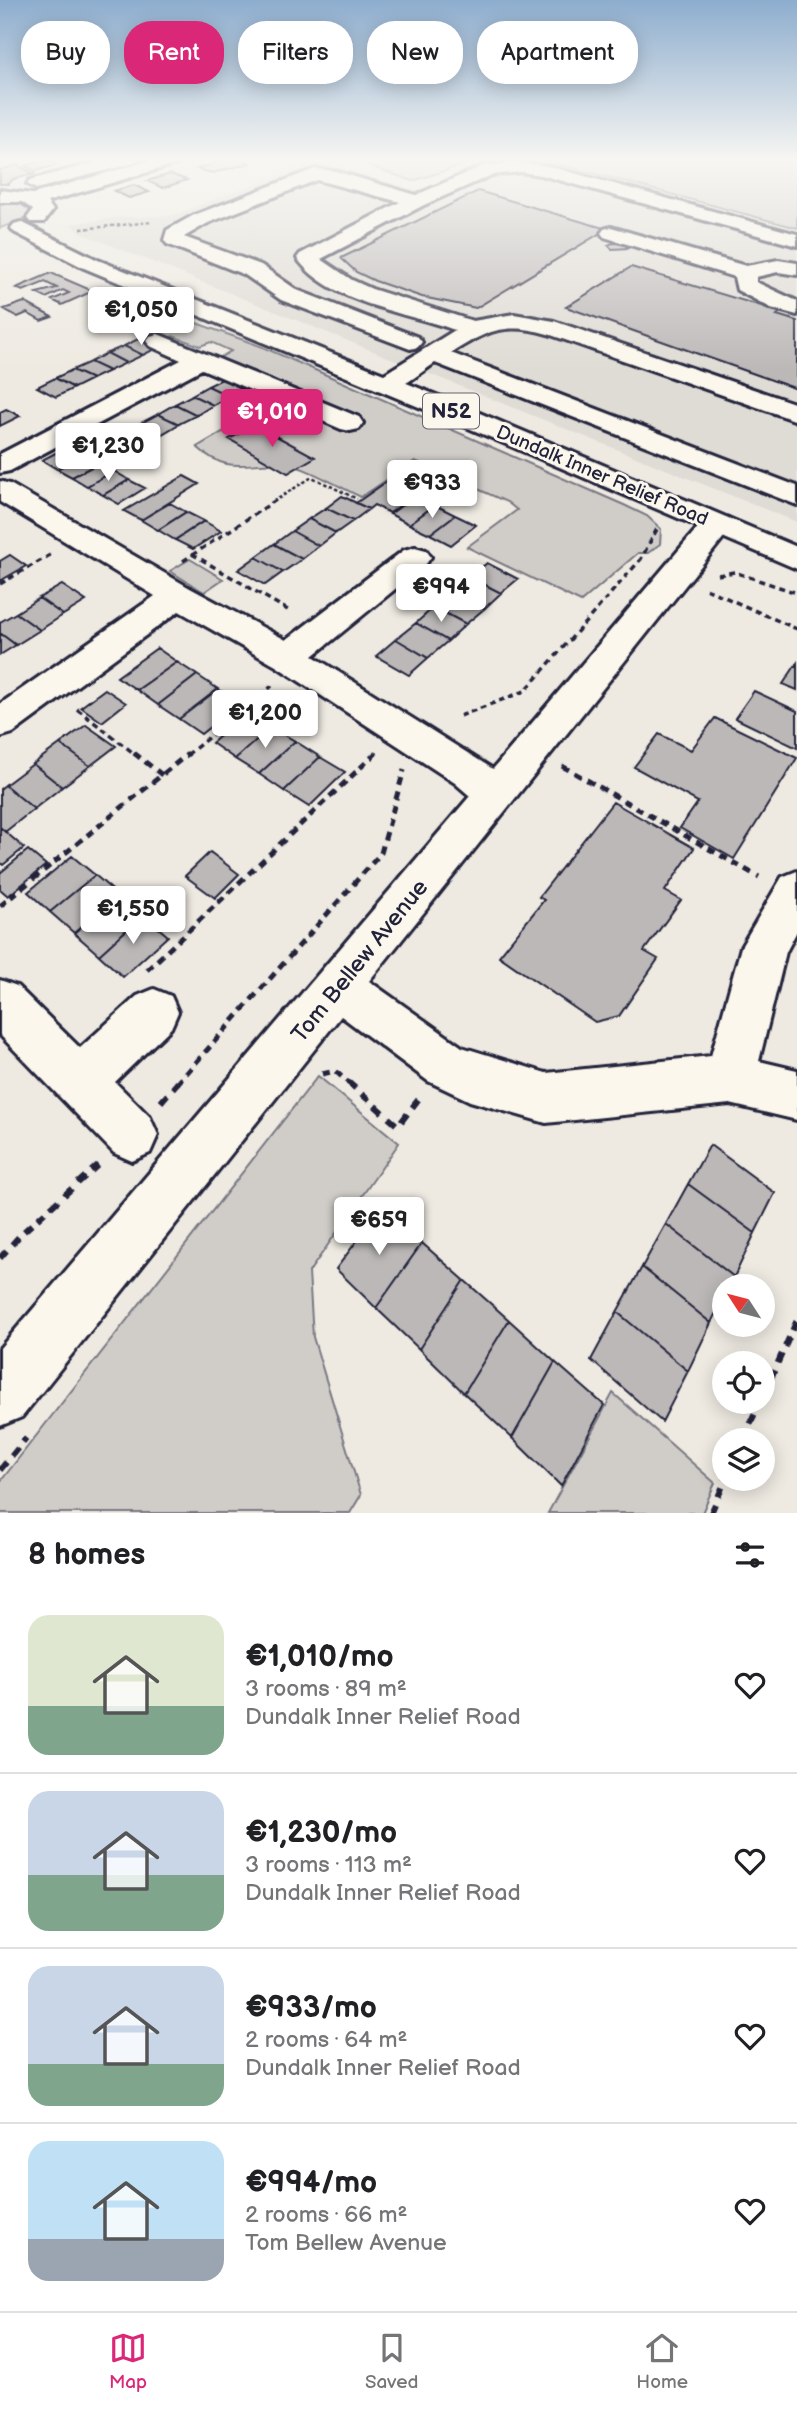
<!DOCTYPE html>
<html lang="en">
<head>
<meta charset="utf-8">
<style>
	:root { --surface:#fff; --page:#f6f6f6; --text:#202124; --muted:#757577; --line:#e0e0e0; --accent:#db2777 }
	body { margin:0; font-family:"Balsamiq Sans",sans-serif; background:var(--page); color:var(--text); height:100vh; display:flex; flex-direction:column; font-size:26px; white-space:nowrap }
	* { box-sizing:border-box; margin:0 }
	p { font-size:23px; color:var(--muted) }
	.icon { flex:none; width:38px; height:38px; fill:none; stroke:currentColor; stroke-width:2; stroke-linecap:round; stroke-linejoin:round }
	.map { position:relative; height:1513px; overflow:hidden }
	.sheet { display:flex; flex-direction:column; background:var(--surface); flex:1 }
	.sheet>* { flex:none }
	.hud { position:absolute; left:21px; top:21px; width:756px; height:63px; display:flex; gap:14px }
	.needle { width:46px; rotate:306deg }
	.buttons { position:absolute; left:712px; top:1274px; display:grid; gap:14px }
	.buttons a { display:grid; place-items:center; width:63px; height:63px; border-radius:50%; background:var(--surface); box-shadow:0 4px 18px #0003; font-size:35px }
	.price { position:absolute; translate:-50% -60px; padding:0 16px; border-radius:7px; background:#fff; color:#222; font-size:23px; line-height:46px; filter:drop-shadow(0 2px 4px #0008) }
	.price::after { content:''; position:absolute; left:50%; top:42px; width:21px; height:16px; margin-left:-10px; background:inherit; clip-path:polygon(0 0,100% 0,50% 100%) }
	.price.on { background:var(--accent); color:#fff }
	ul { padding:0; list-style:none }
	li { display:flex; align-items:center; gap:21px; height:175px; padding:0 28px }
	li+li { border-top:2px solid var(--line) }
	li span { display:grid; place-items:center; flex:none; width:196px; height:140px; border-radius:21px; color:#555 }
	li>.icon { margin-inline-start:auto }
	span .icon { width:84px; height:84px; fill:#fffc; stroke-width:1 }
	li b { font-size:30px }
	h2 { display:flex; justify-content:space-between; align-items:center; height:84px; padding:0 28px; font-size:30px }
	.pill { padding:0 24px; border-radius:28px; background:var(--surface); box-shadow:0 4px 18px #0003; font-size:24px; line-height:63px }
	.pill.on { background:var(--accent); color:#fff }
	.dock { display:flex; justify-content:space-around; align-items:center; height:98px; border-top:2px solid var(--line); background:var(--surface); font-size:19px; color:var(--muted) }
	.dock a { display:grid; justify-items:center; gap:4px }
	.dock .on { color:var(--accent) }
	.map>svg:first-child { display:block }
	.built { fill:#dfdbd5 }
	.green { fill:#d0cdc9; stroke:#797882; stroke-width:2 }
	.building { fill:#bcb8b8; stroke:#22223b; stroke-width:2 }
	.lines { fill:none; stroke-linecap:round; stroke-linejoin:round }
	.minor-casing { stroke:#22223b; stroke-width:6 }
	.major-casing { stroke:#22223b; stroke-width:6 }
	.path-far3 { stroke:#22223b; stroke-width:2.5; stroke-dasharray:3.5 2.5; stroke-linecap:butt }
	.path-far2 { stroke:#22223b; stroke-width:3.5; stroke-dasharray:6 4.5; stroke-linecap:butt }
	.path-far1 { stroke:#22223b; stroke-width:5; stroke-dasharray:8 6; stroke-linecap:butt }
	.path { stroke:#22223b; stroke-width:6; stroke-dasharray:10 8; stroke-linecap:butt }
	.minor { fill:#fbf7ec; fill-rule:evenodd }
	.major { fill:#fbf7ec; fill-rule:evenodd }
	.labels { text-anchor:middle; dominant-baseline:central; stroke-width:6; stroke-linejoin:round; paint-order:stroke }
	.far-street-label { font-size:19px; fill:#22223b; stroke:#fbf7ec }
	.shield { fill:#fbf7ec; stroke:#636270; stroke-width:2 }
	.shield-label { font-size:21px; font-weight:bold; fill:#22223b }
	.street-label { font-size:23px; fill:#22223b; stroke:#fbf7ec }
</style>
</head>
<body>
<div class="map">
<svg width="797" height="1513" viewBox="0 0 797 1513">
	<rect width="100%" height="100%" fill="#eeeae2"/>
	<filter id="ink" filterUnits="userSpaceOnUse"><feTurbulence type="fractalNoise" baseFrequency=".0143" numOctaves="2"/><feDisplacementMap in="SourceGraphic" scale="14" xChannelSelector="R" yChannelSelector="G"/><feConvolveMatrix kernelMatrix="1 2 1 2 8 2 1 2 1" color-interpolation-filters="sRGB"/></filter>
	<g filter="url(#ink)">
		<path class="built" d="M 488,159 L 517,159 L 797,233 L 797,522 L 83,234 L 70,224 L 121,217 L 172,216 L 315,160 L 420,191 Z"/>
		<path class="green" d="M 349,159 L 482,159 L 413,181 Z
			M 540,159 L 797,159 L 797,228 Z
			M 0,201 L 15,202 L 29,208 L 30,212 L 21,221 L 0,228 Z
			M 163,311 L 260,346 L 624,505 L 647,516 L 661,529 L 660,544 L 648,553 L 638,553 L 581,602 L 467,547 L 517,510 L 507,502 L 415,461 L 361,497 C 343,489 303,465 285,464 C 248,460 230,477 197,447 L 279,399 L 207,365 L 231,351 L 211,342 L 200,346 L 173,336 L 161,342 L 130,329 L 132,325 Z
			M 190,559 L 223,579 L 204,592 L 170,571 Z
			M 318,1076 L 399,1143 L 309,1272 L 313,1337 L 361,1495 L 350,1513 L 0,1513 L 0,1482 Z
			M 613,1393 L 715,1483 L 702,1513 L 548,1513 Z"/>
		<path class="building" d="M 226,159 L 240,159 L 250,163 L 213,173 L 197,169 Z
			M 47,160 L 57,165 L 35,171 L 25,166 Z
			M 18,165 L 34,174 L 13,179 L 9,184 L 0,184 L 0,170 Z
			M 170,174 L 187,180 L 163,188 L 147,181 Z
			M 134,185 L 149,192 L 129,198 L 114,191 Z
			M 478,191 L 607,229 L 476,308 L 422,297 L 375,281 L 356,272 L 341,258 Z
			M 613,243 L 625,244 L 628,248 L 612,249 L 608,245 Z
			M 631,267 L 781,312 L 777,315 L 797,321 L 797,389 L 566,307 Z
			M 51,273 L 93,291 L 62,305 L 52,300 L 69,293 L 63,290 L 46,298 L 36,293 L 57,288 L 45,282 L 23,291 L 16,288 Z
			M 24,302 L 52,317 L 41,321 L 27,313 L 18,317 L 4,309 Z
			M 140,338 L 159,347 L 143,355 L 124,346 Z
			M 124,346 L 143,355 L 126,363 L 107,353 Z
			M 107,353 L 126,363 L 109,371 L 90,362 Z
			M 90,362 L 109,371 L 92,379 L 72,370 Z
			M 72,370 L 92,379 L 74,388 L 55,378 Z
			M 55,378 L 74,388 L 56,397 L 37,387 Z
			M 224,378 L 245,387 L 229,396 L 208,386 Z
			M 208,386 L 229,396 L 213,405 L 192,395 Z
			M 192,395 L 213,405 L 197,415 L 175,404 Z
			M 175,404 L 197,415 L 179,424 L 158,414 Z
			M 6,409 L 20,416 L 0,426 L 0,412 Z
			M 158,414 L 179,424 L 162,434 L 141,423 Z
			M 141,423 L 162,434 L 144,444 L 122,433 Z
			M 256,425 L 315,457 L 288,473 L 229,439 Z
			M 99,434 L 111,440 L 57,469 L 42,460 L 69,446 L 74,449 Z
			M 84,454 L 99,463 L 72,477 L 57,469 Z
			M 99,463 L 114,471 L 87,486 L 72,477 Z
			M 114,471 L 129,480 L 103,495 L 87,486 Z
			M 184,476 L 199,484 L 141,520 L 124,511 Z
			M 129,480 L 145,488 L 119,504 L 103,495 Z
			M 386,482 L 414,495 L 390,513 L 374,505 L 369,509 L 356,503 Z
			M 342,496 L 369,509 L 353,521 L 326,508 Z
			M 415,496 L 435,505 L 409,524 L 390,514 Z
			M 170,503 L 186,512 L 158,530 L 141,520 Z
			M 435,505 L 455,515 L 430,534 L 409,524 Z
			M 326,508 L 353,521 L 336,533 L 309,519 Z
			M 186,512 L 204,521 L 175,540 L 158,530 Z
			M 455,515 L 476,525 L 451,545 L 430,534 Z
			M 309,519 L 336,533 L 319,546 L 292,531 Z
			M 204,521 L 221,531 L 193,549 L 175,540 Z
			M 292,531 L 319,546 L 302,559 L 274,544 Z
			M 274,544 L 302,559 L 283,572 L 256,557 Z
			M 10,555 L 26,566 L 0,581 L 0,561 Z
			M 256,557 L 283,572 L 265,585 L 238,570 Z
			M 487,563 L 518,579 L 501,593 L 470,577 Z
			M 470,577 L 501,593 L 484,609 L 453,592 Z
			M 62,585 L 86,601 L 63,615 L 39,598 Z
			M 453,592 L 484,609 L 466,624 L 434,607 Z
			M 39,598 L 63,615 L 40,630 L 16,613 Z
			M 434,607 L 466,624 L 448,641 L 416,623 Z
			M 16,613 L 40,630 L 16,645 L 0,633 L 0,622 Z
			M 416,623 L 448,641 L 428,658 L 396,639 Z
			M 0,633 L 16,645 L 0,655 Z
			M 396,639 L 428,658 L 409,675 L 376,656 Z
			M 157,648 L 177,662 L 137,690 L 117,677 Z
			M 177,662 L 197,675 L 158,705 L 137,690 Z
			M 797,663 L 797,690 L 783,684 Z
			M 197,675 L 218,689 L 179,719 L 158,705 Z
			M 105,689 L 126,703 L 102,722 L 81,707 Z
			M 218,689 L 240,703 L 201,734 L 179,719 Z
			M 754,691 L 797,711 L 797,748 L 735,718 Z
			M 248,712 L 271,727 L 235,759 L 212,743 Z
			M 715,718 L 797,758 L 734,859 L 680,828 L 698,802 L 634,767 L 659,734 L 691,750 Z
			M 86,725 L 116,746 L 90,766 L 60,744 Z
			M 271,727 L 295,741 L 259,774 L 235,759 Z
			M 295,741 L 320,757 L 284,791 L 259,774 Z
			M 60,744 L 90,766 L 62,787 L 33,764 Z
			M 320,757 L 345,772 L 309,807 L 284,791 Z
			M 33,764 L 62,787 L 34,809 L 5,785 Z
			M 5,785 L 34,809 L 5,832 L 0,827 L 0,789 Z
			M 613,802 L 694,848 L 665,891 L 681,900 L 644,951 L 658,959 L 619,1016 L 595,1022 L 499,956 L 544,900 L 539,897 Z
			M 0,827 L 24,848 L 3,865 L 0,862 Z
			M 28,850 L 46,865 L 8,896 L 0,889 L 0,873 Z
			M 210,852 L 239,874 L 215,898 L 185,876 Z
			M 72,856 L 95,875 L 50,912 L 28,892 Z
			M 95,875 L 118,895 L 74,933 L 50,912 Z
			M 118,895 L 143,915 L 99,955 L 74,933 Z
			M 143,915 L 168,936 L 123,977 L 99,955 Z
			M 710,1145 L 775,1193 L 755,1233 L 688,1184 Z
			M 688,1184 L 755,1233 L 734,1277 L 666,1224 Z
			M 382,1207 L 422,1243 L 376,1308 L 336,1269 Z
			M 666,1224 L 734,1277 L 729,1286 L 724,1286 L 724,1296 L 711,1323 L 642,1267 Z
			M 422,1243 L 464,1280 L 419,1349 L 376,1308 Z
			M 642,1267 L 711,1323 L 688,1371 L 617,1312 Z
			M 464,1280 L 509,1320 L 464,1393 L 419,1349 Z
			M 617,1312 L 688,1371 L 662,1422 L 591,1360 Z
			M 509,1320 L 555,1362 L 512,1438 L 464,1393 Z
			M 555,1362 L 604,1405 L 561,1486 L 512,1438 Z"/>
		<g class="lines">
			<defs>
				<path id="minor" d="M 109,159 L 137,159 L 134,163 L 36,189 L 27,184 L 30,180 Z
					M 520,162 L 548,166 L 797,234 L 797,246 L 541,175 L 520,172 L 492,175 L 424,205 L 321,259 L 352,280 L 372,289 L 473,321 L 514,314 L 554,321 L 797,404 L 797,421 L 548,334 C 505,322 488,330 451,353 L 797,486 L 797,505 L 435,363 C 418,374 397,395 376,389 L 372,384 L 376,379 L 455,330 C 407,313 327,302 297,258 L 300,254 L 400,202 L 317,180 L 208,223 L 184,237 L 261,265 L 297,290 L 418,337 L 422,342 L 418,347 L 410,349 L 281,300 L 245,275 L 167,244 L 164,240 L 167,230 L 194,215 L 315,169 L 335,171 L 416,195 L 483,166 Z
					M 611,227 L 746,266 L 778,260 L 797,263 L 797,275 L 778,272 L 756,277 L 756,282 L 797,301 L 797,315 L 771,308 L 737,290 L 734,277 L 604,237 L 601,233 L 604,229 Z
					M 158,334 L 359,417 L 363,423 L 359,429 L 350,431 L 341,429 L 202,369 L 10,471 L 0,473 L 0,454 L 181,360 L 150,346 L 146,341 L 150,336 Z
					M 0,481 L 10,484 L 190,588 L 286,640 L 404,550 L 415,547 L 426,550 L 431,557 L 426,564 L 313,656 L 493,769 L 706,518 L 717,516 L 728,518 L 732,525 L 728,532 L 369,981 L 462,1047 L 546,1073 L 711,1056 L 741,947 L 782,877 L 797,871 L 797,931 L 786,952 L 759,1061 L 797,1070 L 797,1120 L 730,1104 L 546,1123 L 470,1101 L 428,1081 L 341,1016 L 22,1417 L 0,1426 L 0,1348 L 470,796 L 455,783 L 276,666 L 179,611 L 13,733 L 0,737 L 0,704 L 155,596 L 0,502 Z
					M 0,980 L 17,986 L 80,1048 L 137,996 L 154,989 L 171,996 L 178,1012 L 171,1028 L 115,1082 L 150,1117 L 158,1135 L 150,1153 L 132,1161 L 114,1153 L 0,1035 Z"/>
				<path id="major" d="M 155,159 L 182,159 L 179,163 L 47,202 L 53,210 L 44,222 L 30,222 L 27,218 L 33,210 L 22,202 L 0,202 L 0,190 L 33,194 Z
					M 21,222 L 98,260 L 449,400 L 797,547 L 797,569 L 431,412 L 84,268 L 14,232 L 11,228 L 14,224 Z"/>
			</defs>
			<use href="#minor" class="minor-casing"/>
			<use href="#major" class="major-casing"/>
			<path class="path-far3" d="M 81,229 L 152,222
				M 273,502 L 312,477 L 357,499"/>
			<path class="path-far2" d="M 192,554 L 291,612
				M 183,561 L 276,500
				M 718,575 L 734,572 L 797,593
				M 0,584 L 50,555
				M 706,589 L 797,629
				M 77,709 L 136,755
				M 460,716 L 525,691 L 641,559 L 657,529
				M 187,755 L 272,686
				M 374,755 L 377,752"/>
			<path class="path-far1" d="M 134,753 L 162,775
				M 562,766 L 759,877
				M 0,906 L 189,753
				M 147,970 L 376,753
				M 322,1074 L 335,1071 L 350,1084
				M 177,1084 L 381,853 L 404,770"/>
			<path class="path" d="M 348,1082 L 398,1126 L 421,1096
				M 161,1102 L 178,1082
				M 0,1258 L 21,1234 L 98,1165
				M 763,1396 L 797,1320
				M 743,1440 L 760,1402
				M 0,1470 L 26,1438
				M 711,1513 L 726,1479"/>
			<use href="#minor" class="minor"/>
			<use href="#major" class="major"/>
		</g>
	</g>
	<linearGradient id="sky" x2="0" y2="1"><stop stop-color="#8dadce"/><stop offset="0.43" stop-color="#f7f6f2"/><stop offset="1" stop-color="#f7f6f2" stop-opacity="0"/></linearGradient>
	<rect width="797" height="371" fill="url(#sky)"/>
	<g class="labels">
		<g class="far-street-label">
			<text transform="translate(602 476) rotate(23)">Dundalk Inner Relief Road</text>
		</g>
		<rect class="shield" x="423" y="393.5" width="56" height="35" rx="5"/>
		<g class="shield-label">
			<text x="451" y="411">N52</text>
		</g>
		<g class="street-label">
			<text transform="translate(360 961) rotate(-51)">Tom Bellew Avenue</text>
		</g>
	</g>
</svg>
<div class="buttons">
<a><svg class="needle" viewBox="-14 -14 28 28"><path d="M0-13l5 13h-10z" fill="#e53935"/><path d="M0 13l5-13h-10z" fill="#757577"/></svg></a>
<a><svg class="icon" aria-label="locate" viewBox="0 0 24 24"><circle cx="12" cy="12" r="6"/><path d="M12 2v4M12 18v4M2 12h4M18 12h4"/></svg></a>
<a><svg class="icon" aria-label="layers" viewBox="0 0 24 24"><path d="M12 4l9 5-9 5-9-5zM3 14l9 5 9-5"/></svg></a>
</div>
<b class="price" style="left:141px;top:347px">€1,050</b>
<b class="price on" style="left:272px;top:449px">€1,010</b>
<b class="price" style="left:108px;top:483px">€1,230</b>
<b class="price" style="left:432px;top:520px">€933</b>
<b class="price" style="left:441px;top:624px">€994</b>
<b class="price" style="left:265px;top:750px">€1,200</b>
<b class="price" style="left:133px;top:946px">€1,550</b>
<b class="price" style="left:379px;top:1257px">€659</b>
<div class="hud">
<a class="pill">Buy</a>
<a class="pill on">Rent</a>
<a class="pill">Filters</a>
<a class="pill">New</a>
<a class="pill">Apartment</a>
</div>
</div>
<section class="sheet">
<h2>8 homes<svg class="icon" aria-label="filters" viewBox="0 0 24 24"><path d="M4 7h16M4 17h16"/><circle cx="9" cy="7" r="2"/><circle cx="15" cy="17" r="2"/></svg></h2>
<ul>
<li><span style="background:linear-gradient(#dfe7d0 65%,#7fa58c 0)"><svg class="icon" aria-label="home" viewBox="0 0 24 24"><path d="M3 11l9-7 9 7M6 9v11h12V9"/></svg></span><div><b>€1,010/mo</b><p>3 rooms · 89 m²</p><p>Dundalk Inner Relief Road</p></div><svg class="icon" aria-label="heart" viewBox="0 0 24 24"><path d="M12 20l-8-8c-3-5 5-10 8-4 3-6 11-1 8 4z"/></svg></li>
<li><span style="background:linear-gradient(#c9d6e8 60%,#7fa58c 0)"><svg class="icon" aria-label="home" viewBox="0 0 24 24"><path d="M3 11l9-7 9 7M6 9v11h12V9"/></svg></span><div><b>€1,230/mo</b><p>3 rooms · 113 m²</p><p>Dundalk Inner Relief Road</p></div><svg class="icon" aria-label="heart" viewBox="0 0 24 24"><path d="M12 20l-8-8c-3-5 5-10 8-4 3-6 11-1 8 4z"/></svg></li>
<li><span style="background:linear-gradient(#c9d6e8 70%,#7fa58c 0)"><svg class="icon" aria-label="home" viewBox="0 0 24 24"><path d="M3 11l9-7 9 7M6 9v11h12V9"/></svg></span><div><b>€933/mo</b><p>2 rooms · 64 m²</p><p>Dundalk Inner Relief Road</p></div><svg class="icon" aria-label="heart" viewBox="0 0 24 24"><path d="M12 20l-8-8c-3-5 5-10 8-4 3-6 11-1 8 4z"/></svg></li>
<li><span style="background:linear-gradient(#bfe0f5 70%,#9aa5b1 0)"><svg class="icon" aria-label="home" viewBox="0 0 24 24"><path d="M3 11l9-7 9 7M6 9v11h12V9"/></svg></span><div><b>€994/mo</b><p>2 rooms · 66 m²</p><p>Tom Bellew Avenue</p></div><svg class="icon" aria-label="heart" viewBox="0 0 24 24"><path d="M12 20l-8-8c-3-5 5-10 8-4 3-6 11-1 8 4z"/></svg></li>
</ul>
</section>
<nav class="dock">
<a class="on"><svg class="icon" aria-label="map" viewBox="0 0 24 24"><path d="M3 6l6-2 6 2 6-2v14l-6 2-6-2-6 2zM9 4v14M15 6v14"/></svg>Map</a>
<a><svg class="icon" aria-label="saved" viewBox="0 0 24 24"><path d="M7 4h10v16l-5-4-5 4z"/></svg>Saved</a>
<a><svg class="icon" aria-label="home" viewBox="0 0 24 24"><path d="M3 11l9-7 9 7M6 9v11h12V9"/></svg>Home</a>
</nav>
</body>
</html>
